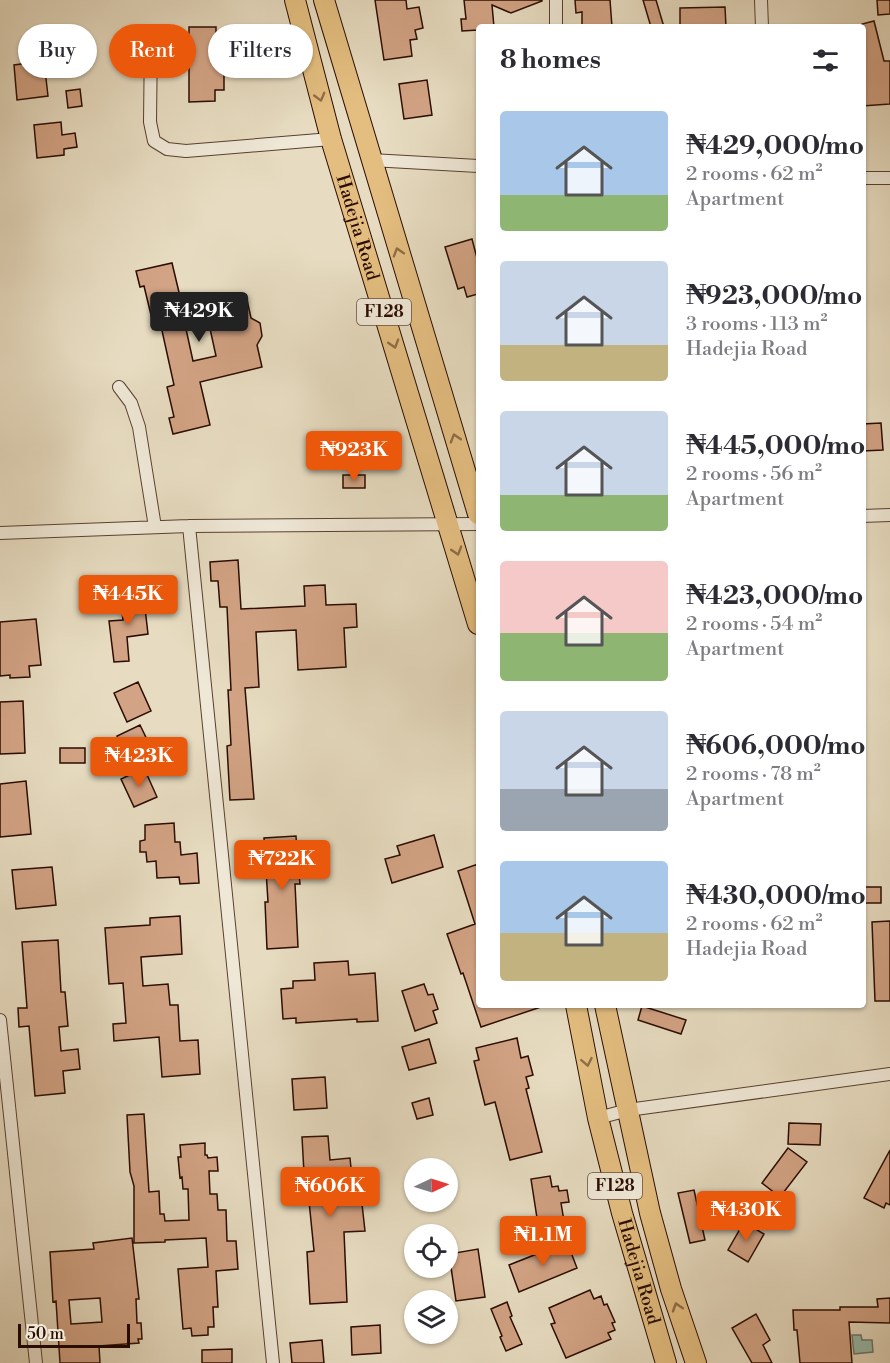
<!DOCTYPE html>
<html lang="en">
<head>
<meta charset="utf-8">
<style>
	:root { --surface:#fff; --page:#f2f2f3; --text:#2b2b33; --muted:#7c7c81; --accent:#ea580c }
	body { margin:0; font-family:"Libre Bodoni",serif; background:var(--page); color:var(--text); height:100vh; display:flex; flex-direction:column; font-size:22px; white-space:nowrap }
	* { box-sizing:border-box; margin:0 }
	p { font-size:20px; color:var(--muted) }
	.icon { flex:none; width:33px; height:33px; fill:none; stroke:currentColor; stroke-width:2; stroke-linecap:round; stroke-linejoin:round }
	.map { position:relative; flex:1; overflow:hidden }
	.drawer { position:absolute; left:476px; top:24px; width:390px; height:984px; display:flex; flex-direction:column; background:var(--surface); border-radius:6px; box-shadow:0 2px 4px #0004 }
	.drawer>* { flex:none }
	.top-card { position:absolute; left:18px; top:24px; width:368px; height:54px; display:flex; gap:12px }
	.needle { width:39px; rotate:86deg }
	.controls { position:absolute; left:404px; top:1158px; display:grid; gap:12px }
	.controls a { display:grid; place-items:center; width:54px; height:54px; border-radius:50%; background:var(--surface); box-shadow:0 2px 4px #0004; font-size:30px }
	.scale { position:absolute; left:18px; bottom:15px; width:112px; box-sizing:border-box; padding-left:6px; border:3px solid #2a0c00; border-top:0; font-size:16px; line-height:21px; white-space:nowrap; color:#2a0c00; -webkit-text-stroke:4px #efe8d7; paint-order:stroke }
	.price { position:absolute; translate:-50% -51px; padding:0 14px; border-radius:6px; background:var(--accent); color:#fff; font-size:20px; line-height:39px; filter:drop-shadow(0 2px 3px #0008) }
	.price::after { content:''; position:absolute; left:50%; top:36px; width:18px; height:14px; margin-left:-9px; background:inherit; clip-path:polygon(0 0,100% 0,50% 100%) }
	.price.current { background:#222; color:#fff }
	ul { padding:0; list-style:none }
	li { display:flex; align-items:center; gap:18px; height:150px; padding:0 24px }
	li span { display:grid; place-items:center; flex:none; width:168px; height:120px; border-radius:6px; color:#555 }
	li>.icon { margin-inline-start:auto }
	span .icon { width:72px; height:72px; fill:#fffc; stroke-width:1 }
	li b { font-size:26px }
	h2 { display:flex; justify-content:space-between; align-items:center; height:72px; padding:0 24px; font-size:26px }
	.tag { padding:0 21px; border-radius:27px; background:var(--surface); box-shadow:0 2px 4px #0004; font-size:21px; line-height:54px }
	.tag.current { background:var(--accent); color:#fff }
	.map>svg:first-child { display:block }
	.water { fill:#97bcae; stroke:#6b7668; stroke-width:1.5 }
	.building { fill:#d2a384; stroke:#2a0c00; stroke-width:1.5; fill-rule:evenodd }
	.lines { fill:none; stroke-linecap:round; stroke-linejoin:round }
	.minor-casing { stroke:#594030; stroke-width:14 }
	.primary-casing { stroke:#2a0c00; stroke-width:22 }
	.minor { stroke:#efe8d7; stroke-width:12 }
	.primary { stroke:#e4be80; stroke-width:20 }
	.oneway { stroke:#906e46 }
	.labels { text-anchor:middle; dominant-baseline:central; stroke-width:4.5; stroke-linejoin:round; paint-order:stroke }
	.shield { fill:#efe8d7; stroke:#654e40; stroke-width:1.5 }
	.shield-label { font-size:16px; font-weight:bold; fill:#2a0c00 }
	.street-label { font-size:18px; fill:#2a0c00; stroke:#efe8d7 }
</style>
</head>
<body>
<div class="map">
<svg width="890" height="1363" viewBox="0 0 890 1363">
	<rect width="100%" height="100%" fill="#e7dcc1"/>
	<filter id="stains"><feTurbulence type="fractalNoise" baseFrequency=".00333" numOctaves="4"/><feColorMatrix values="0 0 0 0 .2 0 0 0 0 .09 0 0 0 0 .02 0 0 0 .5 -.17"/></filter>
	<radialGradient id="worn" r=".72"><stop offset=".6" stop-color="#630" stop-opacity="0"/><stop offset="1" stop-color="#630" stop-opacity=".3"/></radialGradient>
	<path class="water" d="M 852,1335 L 861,1335 L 862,1340 L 872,1340 L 873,1352 L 854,1354 Z"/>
	<path class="building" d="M 375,0 L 406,0 L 407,9 L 419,7 L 423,28 L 415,30 L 417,39 L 410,40 L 412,56 L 384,60 Z
		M 464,0 L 542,0 L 542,1 L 511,13 L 492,5 L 494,27 L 478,27 L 478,30 L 462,31 L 461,19 L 466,19 Z
		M 575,0 L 610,0 L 612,27 L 582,27 L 582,12 L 576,13 Z
		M 643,0 L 656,0 L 664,27 L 651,27 Z
		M 877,0 L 890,0 L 890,14 L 878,15 Z
		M 725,7 L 726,27 L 680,27 L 680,8 Z
		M 874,21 L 884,61 L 890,61 L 890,104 L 862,106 L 862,24 Z
		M 189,27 L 216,27 L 216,63 L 224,63 L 224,90 L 215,90 L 215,101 L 189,102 Z
		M 44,61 L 48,96 L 17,100 L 14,65 Z
		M 427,80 L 432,115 L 404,119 L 399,84 Z
		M 80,89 L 82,106 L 68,108 L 66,91 Z
		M 61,122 L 62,135 L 75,133 L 77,147 L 64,149 L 64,155 L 37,158 L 34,125 Z
		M 472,239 L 478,262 L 478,294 L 467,297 L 464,287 L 458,289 L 445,247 Z
		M 172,263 L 183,309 L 246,295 L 251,318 L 260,323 L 262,336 L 257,345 L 262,367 L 200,382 L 210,425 L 173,434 L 169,418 L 174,417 L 167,387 L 174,385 L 159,317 L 152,319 L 144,286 L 140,287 L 136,271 ZM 209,324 L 216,356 L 193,361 L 186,329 Z
		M 881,423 L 883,450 L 862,451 L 862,424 Z
		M 343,475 L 365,475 L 365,488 L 343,488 Z
		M 238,560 L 241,609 L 305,606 L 304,586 L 325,585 L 326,605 L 356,604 L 357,627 L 344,628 L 346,667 L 298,670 L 296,630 L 256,632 L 259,687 L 245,688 L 254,799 L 230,800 L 227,746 L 231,745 L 228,690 L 231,690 L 227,607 L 220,607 L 218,581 L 211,581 L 210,562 Z
		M 136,593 L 137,600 L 144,599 L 148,634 L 127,637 L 129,661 L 114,662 L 109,621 L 123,620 L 120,595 Z
		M 36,619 L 41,665 L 29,666 L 30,677 L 10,678 L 10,675 L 0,676 L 0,622 Z
		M 138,682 L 151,711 L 127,722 L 114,693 Z
		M 23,701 L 25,753 L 0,754 L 0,702 Z
		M 140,725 L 154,754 L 130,765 L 117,736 Z
		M 60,748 L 85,748 L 85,763 L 60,763 Z
		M 144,768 L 157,797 L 134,807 L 121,779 Z
		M 26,781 L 31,834 L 0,837 L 0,784 Z
		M 174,823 L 175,842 L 180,842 L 181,855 L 197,853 L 199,883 L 180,884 L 179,877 L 157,878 L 156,861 L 147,862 L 146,852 L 140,852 L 140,841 L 145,840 L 145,825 Z
		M 434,835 L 443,867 L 392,883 L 385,859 L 400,855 L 397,846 Z
		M 296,836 L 297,851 L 303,850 L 304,863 L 298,863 L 300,884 L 295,884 L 298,947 L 267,949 L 265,902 L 268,902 L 264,838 Z
		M 478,864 L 478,1005 L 541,1005 L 541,1007 L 481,1027 L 463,973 L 461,974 L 447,934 L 475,924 L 458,871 Z
		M 52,867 L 56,905 L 16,909 L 12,870 Z
		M 862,887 L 881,887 L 881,903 L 862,903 Z
		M 180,916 L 182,954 L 141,957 L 143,986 L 168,984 L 170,1005 L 178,1005 L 180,1041 L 198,1040 L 200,1074 L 162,1077 L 159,1037 L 114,1041 L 113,1024 L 126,1023 L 123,983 L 109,984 L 105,928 L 150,925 L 150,918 Z
		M 890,921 L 890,1001 L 875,1001 L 872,922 Z
		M 58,940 L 61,992 L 65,992 L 68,1026 L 59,1027 L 61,1051 L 78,1049 L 80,1069 L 63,1071 L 65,1093 L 35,1096 L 29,1026 L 19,1027 L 18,1008 L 27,1008 L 22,942 Z
		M 348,961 L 349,975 L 375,973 L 378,1021 L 357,1022 L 357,1019 L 296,1023 L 296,1018 L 283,1019 L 281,989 L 293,988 L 293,981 L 315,980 L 314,963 Z
		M 424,984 L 428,995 L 433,994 L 438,1009 L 433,1011 L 437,1023 L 415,1031 L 402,991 Z
		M 642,1006 L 686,1020 L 681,1034 L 638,1020 Z
		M 517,1038 L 521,1058 L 528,1056 L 533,1075 L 526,1077 L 529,1088 L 526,1089 L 542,1152 L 510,1160 L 495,1102 L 485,1105 L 474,1061 L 479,1060 L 476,1048 Z
		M 429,1039 L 436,1063 L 409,1070 L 402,1047 Z
		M 325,1077 L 327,1108 L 294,1110 L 292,1079 Z
		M 429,1098 L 433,1115 L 417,1119 L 412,1103 Z
		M 144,1114 L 149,1192 L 159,1191 L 160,1214 L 164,1214 L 165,1221 L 189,1220 L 188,1189 L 183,1189 L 182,1177 L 180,1178 L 178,1157 L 181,1157 L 180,1145 L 205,1143 L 205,1155 L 207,1155 L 208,1158 L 217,1157 L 218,1171 L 209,1171 L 210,1194 L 217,1194 L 218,1210 L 226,1210 L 227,1241 L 236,1241 L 238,1269 L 216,1271 L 218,1307 L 213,1307 L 214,1327 L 208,1327 L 208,1335 L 192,1336 L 191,1328 L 183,1329 L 178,1269 L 208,1267 L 206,1238 L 165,1240 L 165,1242 L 134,1243 L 134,1186 L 130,1172 L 127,1115 Z
		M 789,1123 L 821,1124 L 820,1145 L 788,1144 Z
		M 328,1136 L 330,1160 L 350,1158 L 351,1168 L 358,1168 L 365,1231 L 344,1232 L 347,1302 L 310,1304 L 307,1252 L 314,1251 L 308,1191 L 305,1191 L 302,1137 Z
		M 788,1148 L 807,1162 L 780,1197 L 762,1183 Z
		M 890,1150 L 890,1205 L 886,1203 L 884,1208 L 864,1198 Z
		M 550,1176 L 552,1187 L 558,1186 L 559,1191 L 567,1190 L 569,1202 L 561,1203 L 565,1227 L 539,1231 L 531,1179 Z
		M 694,1190 L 705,1240 L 690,1243 L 678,1193 Z
		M 744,1222 L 764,1234 L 748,1262 L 728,1250 Z
		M 132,1238 L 139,1299 L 136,1299 L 137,1323 L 141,1323 L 142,1339 L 138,1339 L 139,1343 L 99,1346 L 100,1363 L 60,1363 L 56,1301 L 53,1302 L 50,1252 L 94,1249 L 93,1243 ZM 100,1298 L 102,1322 L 71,1324 L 69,1300 Z
		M 567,1242 L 577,1268 L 519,1292 L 509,1265 Z
		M 478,1249 L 485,1297 L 456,1301 L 449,1254 Z
		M 590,1290 L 594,1299 L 601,1296 L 604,1305 L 607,1304 L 615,1322 L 612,1323 L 615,1330 L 608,1333 L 611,1339 L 566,1358 L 551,1324 L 555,1323 L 549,1308 Z
		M 890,1298 L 890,1323 L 849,1322 L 852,1363 L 800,1363 L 797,1330 L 794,1330 L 793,1310 L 840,1310 L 840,1307 L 878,1307 L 877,1299 Z
		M 507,1302 L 512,1316 L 510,1317 L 522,1344 L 506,1351 L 500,1337 L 502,1336 L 491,1309 Z
		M 756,1314 L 770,1340 L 763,1345 L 772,1363 L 752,1363 L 732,1328 Z
		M 380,1325 L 381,1353 L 352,1355 L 351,1327 Z
		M 322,1340 L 324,1363 L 292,1363 L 290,1343 Z
		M 232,1349 L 232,1363 L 202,1363 L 202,1350 Z"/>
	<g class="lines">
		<defs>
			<path id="minor" d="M 761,0 L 762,27
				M 556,27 L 556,0
				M 151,37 L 150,122 L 154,141 L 167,149 L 186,151 L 331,139
				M 371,160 L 478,166
				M 862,178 L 890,178
				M 119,387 L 131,403 L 139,427 L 155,527
				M 862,516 L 890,515
				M 189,526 L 273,1363
				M 0,533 L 189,526 L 478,524
				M 0,1020 L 36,1363
				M 598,1118 L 628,1110 L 890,1074"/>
			<g id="primary">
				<path id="s1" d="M 295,0 L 331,139 L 478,624"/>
				<path d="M 324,0 L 478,514"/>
				<path id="s2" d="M 576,1005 L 598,1118 L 622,1213 L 666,1363"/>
				<path d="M 605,1005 L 650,1213 L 671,1289 L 696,1363"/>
			</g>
		</defs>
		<use href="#minor" class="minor-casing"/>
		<use href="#primary" class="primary-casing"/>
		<use href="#minor" class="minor"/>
		<use href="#primary" class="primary"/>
	</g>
	<defs><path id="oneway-chevron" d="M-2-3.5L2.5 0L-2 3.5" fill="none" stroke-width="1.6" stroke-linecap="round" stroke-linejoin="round" transform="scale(1.5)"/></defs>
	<g class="oneway">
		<use href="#oneway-chevron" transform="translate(320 97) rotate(75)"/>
		<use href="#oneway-chevron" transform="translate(398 252) rotate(-107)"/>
		<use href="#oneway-chevron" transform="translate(394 344) rotate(73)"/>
		<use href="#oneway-chevron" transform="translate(455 438) rotate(-107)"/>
		<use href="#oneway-chevron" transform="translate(457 551) rotate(73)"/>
		<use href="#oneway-chevron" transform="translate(587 1062) rotate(79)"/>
		<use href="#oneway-chevron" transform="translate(677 1307) rotate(-108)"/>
	</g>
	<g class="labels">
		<g class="shield">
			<rect x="357" y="299" width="54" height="26" rx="4.5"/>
			<rect x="588" y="1173" width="54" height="26" rx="4.5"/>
		</g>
		<g class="shield-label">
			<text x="384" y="312">F128</text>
			<text x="615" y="1186">F128</text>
		</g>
		<g class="street-label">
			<text stroke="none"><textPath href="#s1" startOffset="236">Hadejia Road</textPath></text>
			<text stroke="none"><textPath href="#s2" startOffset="274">Hadejia Road</textPath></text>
		</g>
	</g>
	<rect width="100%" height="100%" filter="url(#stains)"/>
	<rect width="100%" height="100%" fill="url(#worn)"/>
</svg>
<div class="controls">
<a><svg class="needle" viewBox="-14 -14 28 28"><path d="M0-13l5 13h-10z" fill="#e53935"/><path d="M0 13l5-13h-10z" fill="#7c7c81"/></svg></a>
<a><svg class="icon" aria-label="locate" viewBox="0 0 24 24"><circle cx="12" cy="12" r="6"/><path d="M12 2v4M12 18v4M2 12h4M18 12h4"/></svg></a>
<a><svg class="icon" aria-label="layers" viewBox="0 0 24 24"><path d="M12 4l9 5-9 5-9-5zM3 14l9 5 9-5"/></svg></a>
</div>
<div class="scale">50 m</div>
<b class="price current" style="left:199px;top:343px">₦429K</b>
<b class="price" style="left:354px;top:482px">₦923K</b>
<b class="price" style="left:128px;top:626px">₦445K</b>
<b class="price" style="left:139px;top:788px">₦423K</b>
<b class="price" style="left:282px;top:891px">₦722K</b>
<b class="price" style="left:330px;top:1218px">₦606K</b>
<b class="price" style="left:746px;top:1242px">₦430K</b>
<b class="price" style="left:543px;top:1267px">₦1.1M</b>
<div class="top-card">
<a class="tag">Buy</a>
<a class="tag current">Rent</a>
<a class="tag">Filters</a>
</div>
<section class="drawer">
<h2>8 homes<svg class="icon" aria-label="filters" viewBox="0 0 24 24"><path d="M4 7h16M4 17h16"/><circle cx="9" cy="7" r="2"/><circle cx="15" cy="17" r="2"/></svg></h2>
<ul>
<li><span style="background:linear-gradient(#a9c7e8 70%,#8fb573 0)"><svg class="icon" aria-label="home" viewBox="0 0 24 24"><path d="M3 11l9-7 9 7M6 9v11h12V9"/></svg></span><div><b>₦429,000/mo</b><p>2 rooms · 62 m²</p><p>Apartment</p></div></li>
<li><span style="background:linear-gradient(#c9d6e8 70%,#c2b280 0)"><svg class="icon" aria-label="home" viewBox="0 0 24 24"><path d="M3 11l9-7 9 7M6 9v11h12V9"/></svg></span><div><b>₦923,000/mo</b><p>3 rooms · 113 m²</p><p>Hadejia Road</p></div></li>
<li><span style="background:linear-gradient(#c9d6e8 70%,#8fb573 0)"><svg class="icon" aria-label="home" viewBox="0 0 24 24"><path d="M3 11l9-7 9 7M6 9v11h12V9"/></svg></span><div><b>₦445,000/mo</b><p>2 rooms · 56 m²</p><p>Apartment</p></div></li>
<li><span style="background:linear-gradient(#f6c9c9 60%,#8fb573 0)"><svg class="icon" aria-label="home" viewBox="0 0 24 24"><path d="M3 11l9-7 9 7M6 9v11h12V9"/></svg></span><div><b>₦423,000/mo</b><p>2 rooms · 54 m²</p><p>Apartment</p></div></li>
<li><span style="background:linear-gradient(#c9d6e8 65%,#9aa5b1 0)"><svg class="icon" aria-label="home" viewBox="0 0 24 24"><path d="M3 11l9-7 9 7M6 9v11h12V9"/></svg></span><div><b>₦606,000/mo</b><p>2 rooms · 78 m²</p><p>Apartment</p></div></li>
<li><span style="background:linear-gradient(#a9c7e8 60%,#c2b280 0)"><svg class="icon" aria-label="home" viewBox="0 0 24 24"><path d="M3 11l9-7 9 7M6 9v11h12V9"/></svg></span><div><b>₦430,000/mo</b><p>2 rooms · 62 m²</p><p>Hadejia Road</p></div></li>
</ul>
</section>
</div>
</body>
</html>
